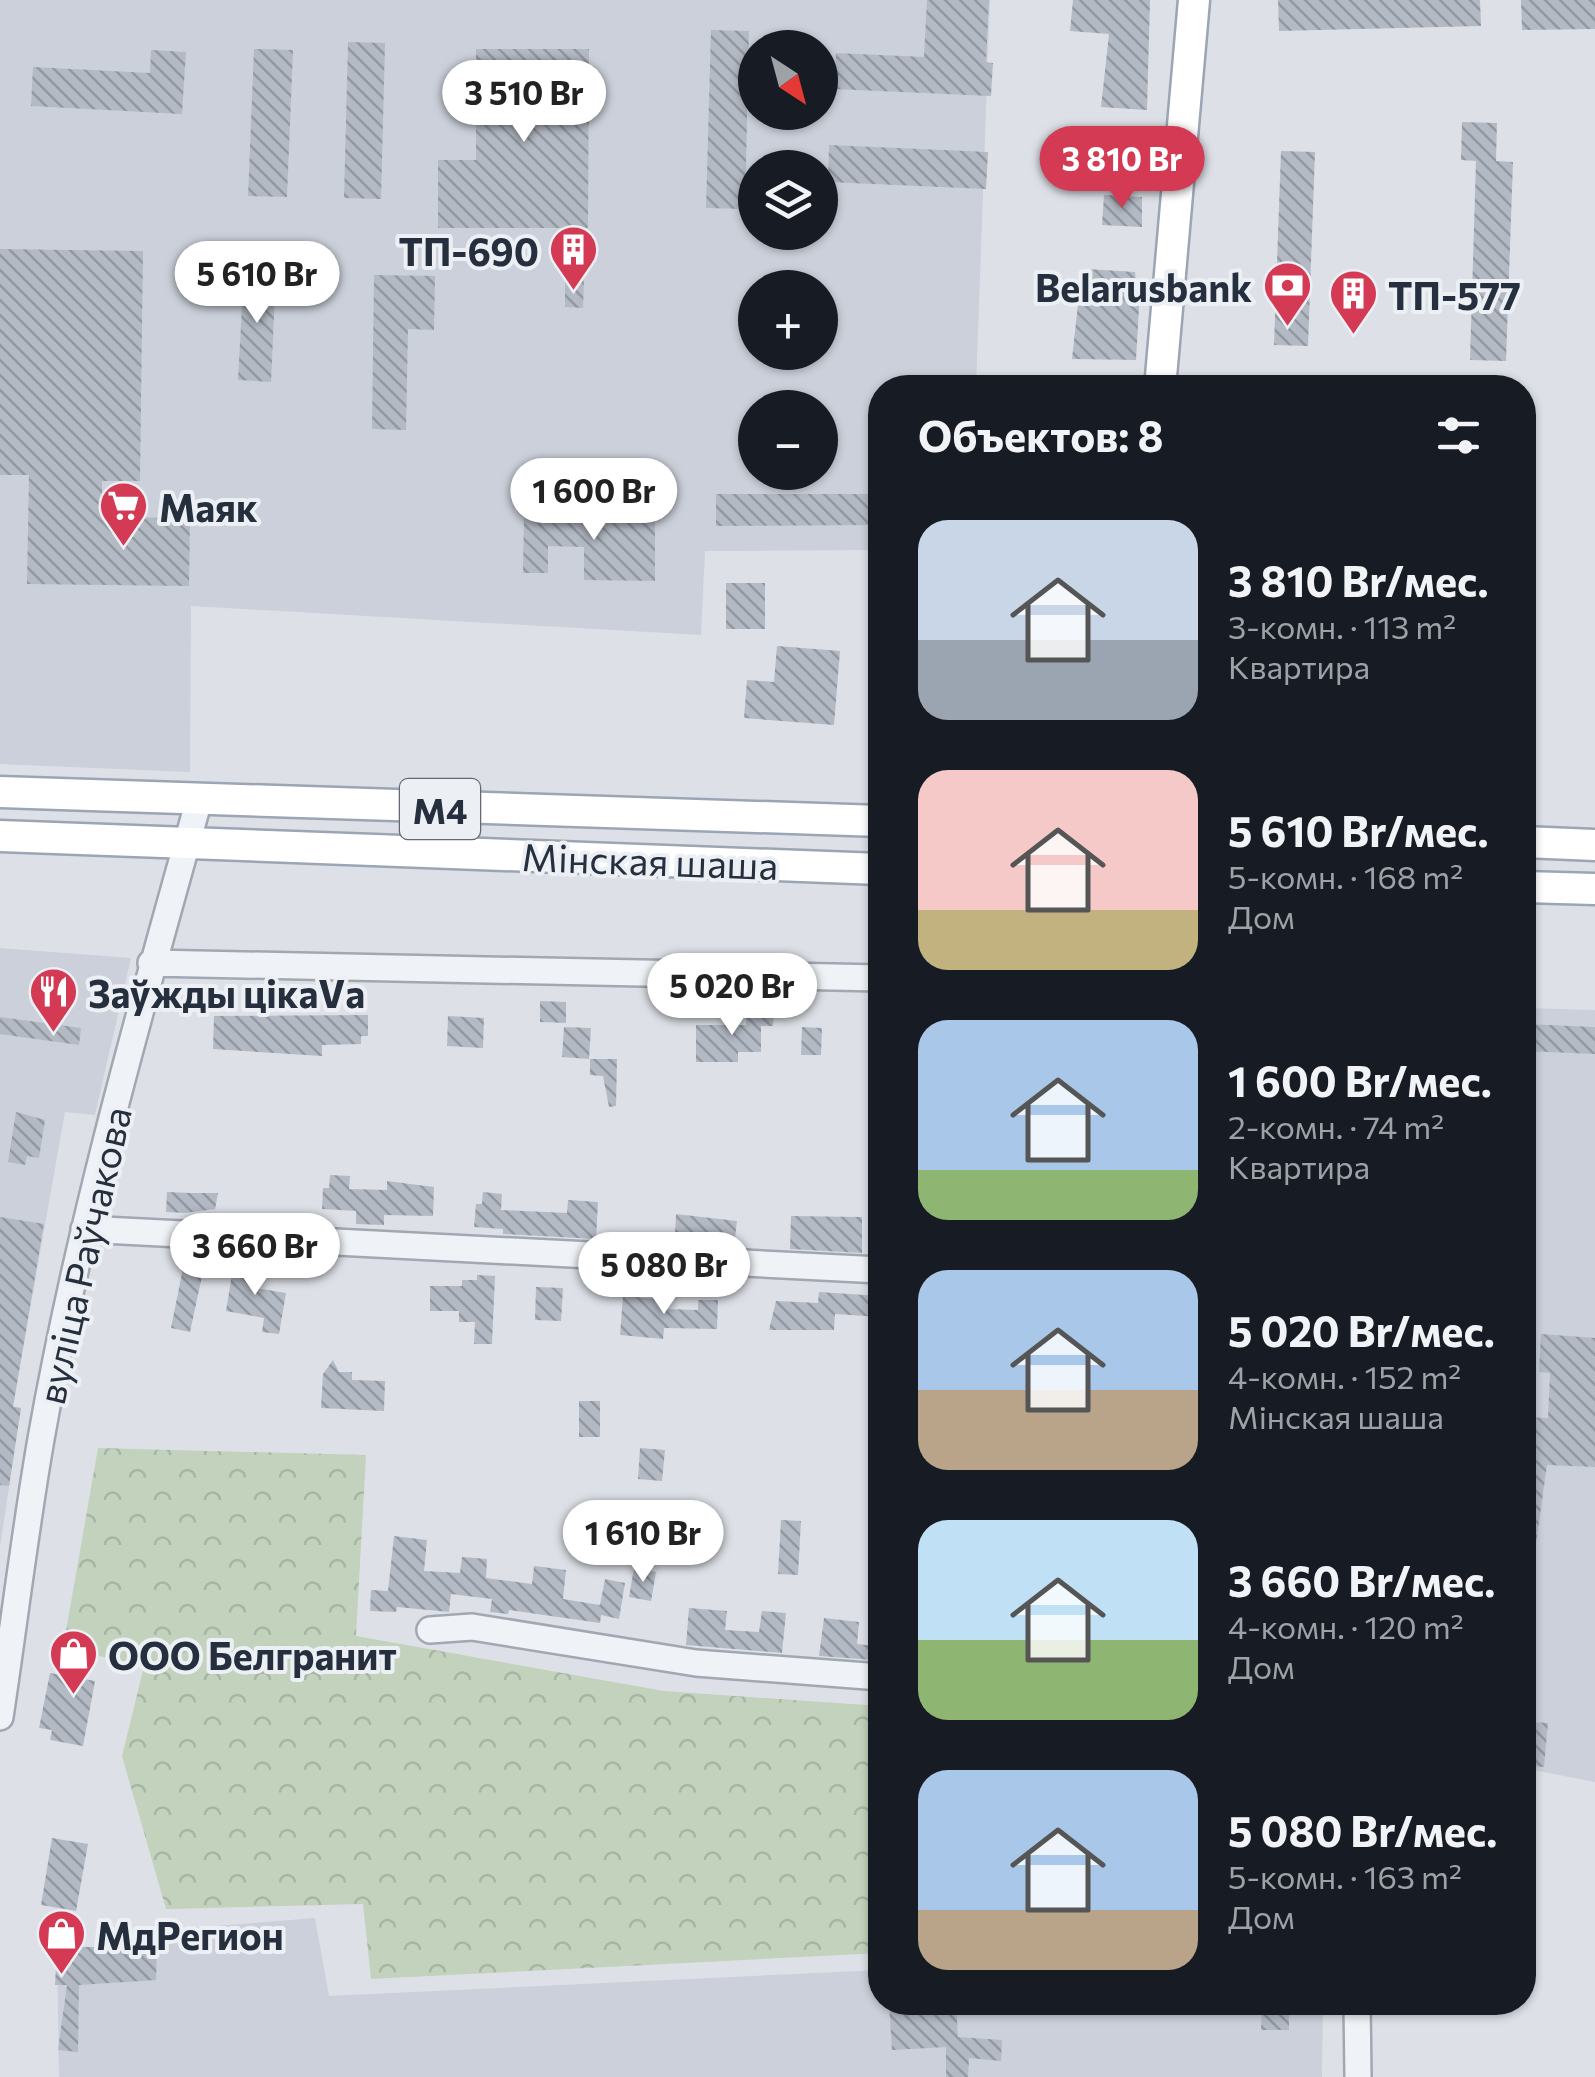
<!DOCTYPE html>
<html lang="ru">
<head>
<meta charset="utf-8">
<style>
	:root { --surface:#171b24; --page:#242831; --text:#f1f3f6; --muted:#9ea1a6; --accent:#d43a54 }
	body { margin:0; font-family:Commissioner,sans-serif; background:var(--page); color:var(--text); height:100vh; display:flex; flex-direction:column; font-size:38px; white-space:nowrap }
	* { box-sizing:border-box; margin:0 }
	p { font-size:32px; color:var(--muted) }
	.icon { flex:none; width:55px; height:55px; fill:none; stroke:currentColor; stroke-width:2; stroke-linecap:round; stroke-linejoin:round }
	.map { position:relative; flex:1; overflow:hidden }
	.drawer { position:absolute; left:868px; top:375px; width:668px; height:1640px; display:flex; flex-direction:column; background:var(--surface); border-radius:40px; box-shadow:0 2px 8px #0004 }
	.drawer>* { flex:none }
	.needle { width:65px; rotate:144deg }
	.tools { position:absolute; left:738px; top:30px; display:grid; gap:20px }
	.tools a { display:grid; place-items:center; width:100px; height:100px; border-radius:50%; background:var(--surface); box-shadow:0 2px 8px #0004; font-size:50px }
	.price { position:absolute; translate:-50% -85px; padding:0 22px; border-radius:35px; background:#fff; color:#222; font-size:32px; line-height:65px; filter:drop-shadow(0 2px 5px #0008) }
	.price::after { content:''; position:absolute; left:50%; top:60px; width:30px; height:22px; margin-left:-15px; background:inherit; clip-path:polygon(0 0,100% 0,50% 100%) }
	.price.selected { background:var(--accent); color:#fff }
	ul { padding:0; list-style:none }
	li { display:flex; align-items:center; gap:30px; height:250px; padding:0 50px }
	li span { display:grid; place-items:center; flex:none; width:280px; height:200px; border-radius:30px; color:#555 }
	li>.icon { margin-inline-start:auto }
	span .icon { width:120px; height:120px; fill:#fffc; stroke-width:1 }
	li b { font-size:42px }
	h2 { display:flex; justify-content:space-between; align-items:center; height:120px; padding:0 50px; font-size:42px }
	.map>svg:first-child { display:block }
	.built { fill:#cbd0da; fill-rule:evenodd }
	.forest { fill:url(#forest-crowns) }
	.building { fill:url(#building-back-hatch) }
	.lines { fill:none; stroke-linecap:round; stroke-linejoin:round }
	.minor-casing { stroke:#a2a8b1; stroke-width:30 }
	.major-casing { stroke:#9ba5b4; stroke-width:35 }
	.minor { stroke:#eff2f6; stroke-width:25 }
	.major { stroke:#fff; stroke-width:30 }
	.labels { text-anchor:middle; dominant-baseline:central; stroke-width:8; stroke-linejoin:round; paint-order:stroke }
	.shield { fill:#ecf0f5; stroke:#616975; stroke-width:2.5 }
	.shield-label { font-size:35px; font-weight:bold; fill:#262f3e }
	.poi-label { font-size:38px; font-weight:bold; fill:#262f3e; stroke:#ecf0f5; text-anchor:start }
	.street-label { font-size:38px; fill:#262f3e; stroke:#ecf0f5 }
</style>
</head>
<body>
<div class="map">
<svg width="1595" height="2077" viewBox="0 0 1595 2077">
	<defs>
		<pattern id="forest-crowns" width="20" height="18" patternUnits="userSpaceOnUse" patternTransform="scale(2.5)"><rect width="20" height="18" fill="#c3d2bd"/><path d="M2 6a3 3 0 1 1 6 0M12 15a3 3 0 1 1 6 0" fill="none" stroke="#a7b5a4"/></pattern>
		<pattern id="building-back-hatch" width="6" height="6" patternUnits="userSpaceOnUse" patternTransform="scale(2.5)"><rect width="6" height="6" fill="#b4bac4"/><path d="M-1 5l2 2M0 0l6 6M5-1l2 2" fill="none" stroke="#9298a1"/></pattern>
	</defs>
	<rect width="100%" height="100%" fill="#dde1e7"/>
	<path class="built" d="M 0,0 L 990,0 L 976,387 L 880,388 L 880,550 L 705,551 L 701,635 L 191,606 L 190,772 L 0,764 ZM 755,48 L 820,48 L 820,112 L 755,112 ZM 755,168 L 820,168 L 820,232 L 755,232 ZM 755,288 L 820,288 L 820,352 L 755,352 ZM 755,408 L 820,408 L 820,472 L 755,472 Z
		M 1127,377 L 1126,387 L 997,387 L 997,378 Z
		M 0,948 L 131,958 L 95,1115 L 65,1112 L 13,1406 L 21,1408 L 0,1547 Z
		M 1522,1008 L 1595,1010 L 1595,1782 L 1523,1768 Z
		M 315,1918 L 329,1996 L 880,1970 L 880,2002 L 1323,2003 L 1322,2077 L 59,2077 L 57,1947 L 156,1947 L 153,1931 Z"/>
	<path class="forest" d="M 98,1448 L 366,1455 L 356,1636 L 664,1691 L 880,1706 L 880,1953 L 371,1979 L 363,1904 L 166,1909 L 122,1756 L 144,1666 L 63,1648 Z"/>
	<path class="building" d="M 927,0 L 989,0 L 986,62 L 993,63 L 991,96 L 834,89 L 836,53 L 924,57 Z
		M 1073,0 L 1150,0 L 1147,110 L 1101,107 L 1109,34 L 1070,31 Z
		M 1278,0 L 1480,0 L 1481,26 L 1279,31 Z
		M 1521,0 L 1595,0 L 1595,29 L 1522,30 Z
		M 711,30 L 749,31 L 745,209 L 706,208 Z
		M 348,42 L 385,43 L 381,199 L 344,198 Z
		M 254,49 L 293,50 L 287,197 L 248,196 Z
		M 476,49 L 589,49 L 588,228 L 438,228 L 438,160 L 476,160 Z
		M 151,50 L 186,52 L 182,114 L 31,106 L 33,67 L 150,73 Z
		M 1462,122 L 1497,123 L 1496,161 L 1513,162 L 1506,361 L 1470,360 L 1476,161 L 1461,160 Z
		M 829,145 L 988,152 L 986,189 L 828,182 Z
		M 1281,151 L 1315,152 L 1308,346 L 1274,345 Z
		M 1104,195 L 1142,197 L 1142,227 L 1102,225 Z
		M 0,249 L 143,251 L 140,481 L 102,481 L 102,517 L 190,518 L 189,586 L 27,584 L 29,475 L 0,475 Z
		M 244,269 L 276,270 L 271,382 L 238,380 Z
		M 1087,269 L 1135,272 L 1139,308 L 1136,360 L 1072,359 L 1078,304 L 1081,304 Z
		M 374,275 L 435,276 L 434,330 L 408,329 L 406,430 L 372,429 Z
		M 565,277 L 584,277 L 583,308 L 565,307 Z
		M 716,494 L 880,494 L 880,525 L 716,526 Z
		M 524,511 L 655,512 L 655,581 L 584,580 L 584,547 L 548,546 L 548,573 L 523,573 Z
		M 726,583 L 765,583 L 765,629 L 726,629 Z
		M 777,646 L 840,651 L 834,725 L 744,718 L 747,680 L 774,682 Z
		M 540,1001 L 566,1002 L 566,1023 L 540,1022 Z
		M 746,1009 L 774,1009 L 773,1026 L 761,1026 L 761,1052 L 738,1052 L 738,1062 L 696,1062 L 696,1025 L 746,1025 Z
		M 368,1015 L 368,1036 L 361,1036 L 361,1044 L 322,1045 L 322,1056 L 213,1049 L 214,1016 Z
		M 448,1016 L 484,1018 L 483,1048 L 447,1046 Z
		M 0,1017 L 81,1028 L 79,1045 L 0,1034 Z
		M 1525,1024 L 1595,1027 L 1595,1054 L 1524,1051 Z
		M 564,1027 L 591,1028 L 589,1059 L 562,1057 Z
		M 802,1027 L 822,1028 L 821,1055 L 801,1055 Z
		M 590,1059 L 617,1059 L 616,1106 L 609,1107 L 603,1076 L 590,1075 Z
		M 16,1112 L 45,1120 L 39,1158 L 27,1156 L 25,1165 L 8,1162 Z
		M 330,1175 L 350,1176 L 349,1189 L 387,1190 L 387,1181 L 434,1187 L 433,1216 L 384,1215 L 384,1225 L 356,1224 L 356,1211 L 322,1209 L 323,1188 L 329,1188 Z
		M 167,1192 L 190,1193 L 218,1193 L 215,1209 L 185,1213 L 166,1212 Z
		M 483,1192 L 502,1194 L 501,1210 L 567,1213 L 568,1200 L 598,1202 L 596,1239 L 503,1234 L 503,1229 L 474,1227 L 476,1204 L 482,1204 Z
		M 676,1214 L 737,1221 L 734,1246 L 695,1244 L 695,1237 L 675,1236 Z
		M 791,1216 L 862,1217 L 862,1253 L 790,1249 Z
		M 0,1217 L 44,1224 L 13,1407 L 21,1408 L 9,1486 L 0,1485 Z
		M 234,1262 L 260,1266 L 256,1288 L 286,1293 L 279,1334 L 262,1332 L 264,1318 L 226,1311 Z
		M 184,1263 L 204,1267 L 190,1332 L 171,1328 Z
		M 477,1275 L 495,1276 L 492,1344 L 474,1344 L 475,1322 L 459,1322 L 459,1311 L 430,1311 L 430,1286 L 462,1286 L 462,1280 L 477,1280 Z
		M 536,1287 L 563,1288 L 561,1321 L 535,1320 Z
		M 819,1292 L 880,1296 L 880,1317 L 835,1314 L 834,1330 L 769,1330 L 776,1301 L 818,1303 Z
		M 623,1296 L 666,1300 L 666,1309 L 698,1310 L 698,1300 L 718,1300 L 717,1329 L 664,1328 L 663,1339 L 620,1335 Z
		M 1541,1334 L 1595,1338 L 1595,1467 L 1547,1465 L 1534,1558 L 1522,1558 L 1522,1417 L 1548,1418 L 1550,1373 L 1539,1372 Z
		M 333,1360 L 339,1372 L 352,1372 L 352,1380 L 385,1381 L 384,1411 L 321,1408 L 323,1374 Z
		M 579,1401 L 600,1401 L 600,1437 L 579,1437 Z
		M 640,1448 L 665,1450 L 662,1481 L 638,1479 Z
		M 781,1520 L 801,1521 L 798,1575 L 778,1574 Z
		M 394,1536 L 427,1540 L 424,1571 L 460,1573 L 462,1557 L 487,1559 L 486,1578 L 532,1584 L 534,1566 L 566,1570 L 563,1599 L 600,1605 L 605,1579 L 625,1583 L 619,1619 L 601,1615 L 600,1623 L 509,1610 L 508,1614 L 490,1612 L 492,1599 L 451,1594 L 449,1612 L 397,1607 L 396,1612 L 370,1611 L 371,1590 L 388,1591 Z
		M 634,1568 L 656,1572 L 651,1601 L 629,1597 Z
		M 689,1608 L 727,1611 L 725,1630 L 759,1632 L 762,1611 L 786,1613 L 782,1653 L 686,1645 Z
		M 824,1618 L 859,1622 L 857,1644 L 875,1646 L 873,1660 L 819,1656 Z
		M 50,1673 L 95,1681 L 83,1746 L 50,1740 L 52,1730 L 39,1728 Z
		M 1522,1721 L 1548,1723 L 1544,1767 L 1522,1765 Z
		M 52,1838 L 88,1844 L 76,1911 L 41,1905 Z
		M 57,1947 L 157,1947 L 156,1980 L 79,1985 L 78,2052 L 58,2050 L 67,1985 L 55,1985 Z
		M 889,2002 L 956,2006 L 958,2037 L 1002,2040 L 1001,2061 L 969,2058 L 968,2077 L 946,2077 L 946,2047 L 892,2050 Z
		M 1262,2002 L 1289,2002 L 1289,2030 L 1261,2030 Z"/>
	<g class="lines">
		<defs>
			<path id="minor" d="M 151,963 L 880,978
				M 84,1229 L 880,1270
				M 430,1630 L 472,1627 L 696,1663 L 880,1677
				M 0,1717 C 14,1624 25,1531 41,1439 C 79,1223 140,1011 199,800
				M 1357,2002 L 1358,2077"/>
			<path id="major" d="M 1160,388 L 1194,0
				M 0,792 L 880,821
				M 0,836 L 880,869
				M 1522,842 L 1595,845
				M 1522,887 L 1595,889"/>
		</defs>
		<use href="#minor" class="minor-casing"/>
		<use href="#major" class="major-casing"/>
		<use href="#minor" class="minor"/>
		<use href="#major" class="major"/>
	</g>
	<defs>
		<symbol id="building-pin" viewBox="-11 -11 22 30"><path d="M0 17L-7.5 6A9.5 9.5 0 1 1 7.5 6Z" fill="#d43a54" stroke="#ecf0f5"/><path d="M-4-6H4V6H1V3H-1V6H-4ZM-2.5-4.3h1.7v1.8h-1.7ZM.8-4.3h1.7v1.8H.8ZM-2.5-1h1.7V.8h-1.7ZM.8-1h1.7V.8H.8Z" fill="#fff"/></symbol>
		<symbol id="bank-pin" viewBox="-11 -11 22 30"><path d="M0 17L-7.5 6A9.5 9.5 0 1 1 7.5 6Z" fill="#d43a54" stroke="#ecf0f5"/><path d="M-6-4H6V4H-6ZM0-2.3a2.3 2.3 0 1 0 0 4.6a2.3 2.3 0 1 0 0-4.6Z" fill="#fff"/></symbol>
		<symbol id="supermarket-pin" viewBox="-11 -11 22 30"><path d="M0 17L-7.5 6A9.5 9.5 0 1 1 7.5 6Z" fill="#d43a54" stroke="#ecf0f5"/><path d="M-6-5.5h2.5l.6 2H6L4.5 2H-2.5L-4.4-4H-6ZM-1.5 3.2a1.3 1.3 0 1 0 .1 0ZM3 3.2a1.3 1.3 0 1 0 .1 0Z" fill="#fff"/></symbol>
		<symbol id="restaurant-pin" viewBox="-11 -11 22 30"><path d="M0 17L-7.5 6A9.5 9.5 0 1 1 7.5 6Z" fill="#d43a54" stroke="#ecf0f5"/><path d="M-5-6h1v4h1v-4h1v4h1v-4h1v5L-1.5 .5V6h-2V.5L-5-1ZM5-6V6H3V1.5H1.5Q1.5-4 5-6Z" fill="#fff"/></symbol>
		<symbol id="shop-pin" viewBox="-11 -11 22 30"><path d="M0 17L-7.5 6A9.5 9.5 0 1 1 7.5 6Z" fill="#d43a54" stroke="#ecf0f5"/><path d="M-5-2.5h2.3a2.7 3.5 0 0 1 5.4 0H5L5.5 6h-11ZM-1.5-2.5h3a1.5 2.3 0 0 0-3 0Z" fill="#fff"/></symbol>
	</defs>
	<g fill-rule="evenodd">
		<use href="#building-pin" x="546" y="222" width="55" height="75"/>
		<use href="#bank-pin" x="1260" y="258" width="55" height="75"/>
		<use href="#building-pin" x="1326" y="266" width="55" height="75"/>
		<use href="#supermarket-pin" x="96" y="478" width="55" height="75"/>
		<use href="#restaurant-pin" x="26" y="964" width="55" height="75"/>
		<use href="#shop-pin" x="46" y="1626" width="55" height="75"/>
		<use href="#shop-pin" x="34" y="1906" width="55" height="75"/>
	</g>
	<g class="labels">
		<rect class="shield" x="400" y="779" width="80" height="60" rx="8"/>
		<g class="shield-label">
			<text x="440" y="809">М4</text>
		</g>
		<g class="poi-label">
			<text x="539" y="250" text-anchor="end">ТП-690</text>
			<text x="1252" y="286" text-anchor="end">Belarusbank</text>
			<text x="1388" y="294">ТП-577</text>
			<text x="159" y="506">Маяк</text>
			<text x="88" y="992">Заўжды цікаVа</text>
			<text x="108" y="1654">ООО Белгранит</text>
			<text x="96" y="1934">МдРегион</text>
		</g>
		<g class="street-label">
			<text transform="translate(650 860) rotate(2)">Мінская шаша</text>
			<text transform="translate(83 1255) rotate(-77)">вуліца Раўчакова</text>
		</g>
	</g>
</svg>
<div class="tools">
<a><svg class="needle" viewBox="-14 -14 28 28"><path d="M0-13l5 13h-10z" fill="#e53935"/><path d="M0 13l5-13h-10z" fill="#9ea1a6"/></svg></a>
<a><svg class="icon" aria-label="layers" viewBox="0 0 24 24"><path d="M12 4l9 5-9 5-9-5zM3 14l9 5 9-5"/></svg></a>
<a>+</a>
<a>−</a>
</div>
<b class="price" style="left:524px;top:145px">3 510 Br</b>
<b class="price selected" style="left:1122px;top:211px">3 810 Br</b>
<b class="price" style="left:257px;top:326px">5 610 Br</b>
<b class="price" style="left:594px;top:543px">1 600 Br</b>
<b class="price" style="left:732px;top:1038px">5 020 Br</b>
<b class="price" style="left:255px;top:1298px">3 660 Br</b>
<b class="price" style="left:664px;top:1317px">5 080 Br</b>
<b class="price" style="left:643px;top:1585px">1 610 Br</b>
<section class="drawer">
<h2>Объектов: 8<svg class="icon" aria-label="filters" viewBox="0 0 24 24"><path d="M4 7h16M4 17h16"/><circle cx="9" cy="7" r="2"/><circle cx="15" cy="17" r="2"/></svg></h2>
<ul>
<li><span style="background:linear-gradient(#c9d6e8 60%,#9aa5b1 0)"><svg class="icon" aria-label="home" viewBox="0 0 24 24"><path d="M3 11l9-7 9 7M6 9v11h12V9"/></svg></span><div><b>3 810 Br/мес.</b><p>3-комн. · 113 m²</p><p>Квартира</p></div></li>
<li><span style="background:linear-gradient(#f6c9c9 70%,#c2b280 0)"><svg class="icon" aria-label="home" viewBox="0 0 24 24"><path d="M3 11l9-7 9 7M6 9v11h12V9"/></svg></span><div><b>5 610 Br/мес.</b><p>5-комн. · 168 m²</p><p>Дом</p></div></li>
<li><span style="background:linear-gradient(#a9c7e8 75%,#8fb573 0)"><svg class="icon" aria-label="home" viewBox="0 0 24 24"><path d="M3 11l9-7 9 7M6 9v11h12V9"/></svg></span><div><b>1 600 Br/мес.</b><p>2-комн. · 74 m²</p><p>Квартира</p></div></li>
<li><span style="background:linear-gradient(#a9c7e8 60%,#b9a48a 0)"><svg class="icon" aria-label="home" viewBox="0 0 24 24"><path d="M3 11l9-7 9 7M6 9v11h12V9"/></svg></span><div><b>5 020 Br/мес.</b><p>4-комн. · 152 m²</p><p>Мінская шаша</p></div></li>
<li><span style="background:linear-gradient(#bfe0f5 60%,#8fb573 0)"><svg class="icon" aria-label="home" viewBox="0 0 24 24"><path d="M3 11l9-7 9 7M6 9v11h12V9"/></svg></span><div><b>3 660 Br/мес.</b><p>4-комн. · 120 m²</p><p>Дом</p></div></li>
<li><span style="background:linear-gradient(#a9c7e8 70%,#b9a48a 0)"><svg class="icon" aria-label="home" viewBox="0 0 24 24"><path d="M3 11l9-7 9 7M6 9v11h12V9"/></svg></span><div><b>5 080 Br/мес.</b><p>5-комн. · 163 m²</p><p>Дом</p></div></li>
</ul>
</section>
</div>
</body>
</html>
